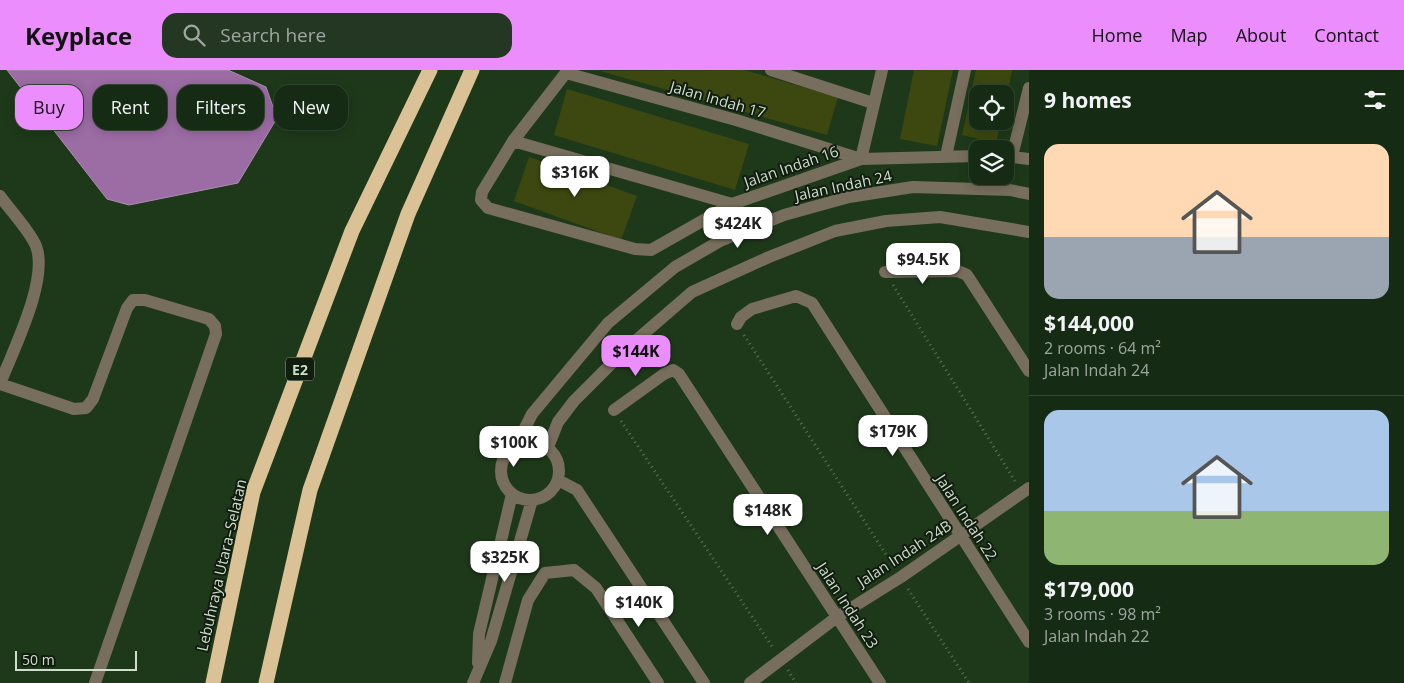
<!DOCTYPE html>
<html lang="en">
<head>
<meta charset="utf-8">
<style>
	:root { --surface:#162b14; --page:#233722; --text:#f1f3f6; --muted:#9ea7a0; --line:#354734; --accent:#eb8dfc }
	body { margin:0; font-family:"Open Sans",sans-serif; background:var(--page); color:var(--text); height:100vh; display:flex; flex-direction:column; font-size:19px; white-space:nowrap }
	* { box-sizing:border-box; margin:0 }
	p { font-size:16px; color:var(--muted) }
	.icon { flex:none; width:28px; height:28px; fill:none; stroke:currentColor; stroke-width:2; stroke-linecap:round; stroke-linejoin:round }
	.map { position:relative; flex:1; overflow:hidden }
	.panel { display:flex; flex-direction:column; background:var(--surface); width:375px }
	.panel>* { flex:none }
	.hud { position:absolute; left:15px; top:15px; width:475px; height:45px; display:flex; gap:10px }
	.tools { position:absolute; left:969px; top:15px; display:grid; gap:10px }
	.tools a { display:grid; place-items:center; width:45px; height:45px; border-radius:10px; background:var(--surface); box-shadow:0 2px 12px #0003,0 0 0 1px var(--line); font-size:25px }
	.scale { position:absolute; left:15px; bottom:12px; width:122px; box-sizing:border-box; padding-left:5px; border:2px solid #cedecb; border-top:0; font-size:14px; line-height:18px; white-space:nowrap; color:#cedecb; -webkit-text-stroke:4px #111d0f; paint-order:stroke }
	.price { position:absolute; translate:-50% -42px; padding:0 11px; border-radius:10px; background:#fff; color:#222; font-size:16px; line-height:32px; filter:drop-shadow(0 1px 2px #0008) }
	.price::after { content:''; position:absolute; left:50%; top:30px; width:15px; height:11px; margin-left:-8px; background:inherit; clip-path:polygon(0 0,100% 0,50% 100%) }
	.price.selected { background:var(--accent); color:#111 }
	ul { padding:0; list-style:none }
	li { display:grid; align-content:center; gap:10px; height:265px; padding:0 15px }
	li+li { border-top:1px solid var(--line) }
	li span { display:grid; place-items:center; height:155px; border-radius:15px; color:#555 }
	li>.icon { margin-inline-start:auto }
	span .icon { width:90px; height:90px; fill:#fffc; stroke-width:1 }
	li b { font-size:21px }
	h2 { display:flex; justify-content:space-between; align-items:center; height:60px; padding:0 15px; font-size:21px }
	.chip { padding:0 18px; border-radius:15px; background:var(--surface); box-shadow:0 2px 12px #0003,0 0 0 1px var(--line); font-size:18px; line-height:45px }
	.chip.selected { background:var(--accent); color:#111 }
	header { display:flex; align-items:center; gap:30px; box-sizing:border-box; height:70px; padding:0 25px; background:var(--accent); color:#111 }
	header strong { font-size:24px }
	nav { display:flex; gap:28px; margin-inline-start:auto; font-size:18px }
	.search { width:350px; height:45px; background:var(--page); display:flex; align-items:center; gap:12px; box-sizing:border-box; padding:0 18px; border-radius:15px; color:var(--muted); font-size:19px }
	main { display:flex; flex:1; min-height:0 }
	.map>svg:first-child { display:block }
	.water { fill:#9c6ca5; stroke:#ab8eb0 }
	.building { fill:#3c4810 }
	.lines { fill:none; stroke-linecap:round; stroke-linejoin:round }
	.path { stroke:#5c7358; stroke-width:3; stroke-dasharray:1 4; stroke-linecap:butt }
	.minor { stroke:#786e5d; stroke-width:12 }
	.highway { stroke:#dac196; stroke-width:15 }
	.labels { text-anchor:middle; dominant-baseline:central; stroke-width:4; stroke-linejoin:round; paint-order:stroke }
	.shield { fill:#111d0f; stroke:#95a493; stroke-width:1 }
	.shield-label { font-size:14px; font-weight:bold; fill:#cedecb }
	.street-label { font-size:15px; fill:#cedecb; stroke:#111d0f }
</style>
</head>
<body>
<header>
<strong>Keyplace</strong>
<div class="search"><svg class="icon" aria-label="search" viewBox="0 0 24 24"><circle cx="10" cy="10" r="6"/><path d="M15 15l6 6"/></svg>Search here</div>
<nav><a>Home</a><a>Map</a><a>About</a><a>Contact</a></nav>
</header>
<main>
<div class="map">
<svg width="1029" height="613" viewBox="0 0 1029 613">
	<rect width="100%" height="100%" fill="#1e391a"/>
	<path class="water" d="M 7,0 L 228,0 L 266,17 L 277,48 L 238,113 L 129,135 L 107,129 Z"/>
	<path class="building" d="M 744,0 L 838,27 L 827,65 L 600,1 Z
		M 914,0 L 953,0 L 937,76 L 900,69 Z
		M 976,0 L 1012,0 L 1006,30 L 1005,24 L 978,24 L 978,51 L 1001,51 L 996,73 L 962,65 Z
		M 567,19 L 749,74 L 735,120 L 554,65 Z
		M 529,87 L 637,126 L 621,170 L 514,131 Z"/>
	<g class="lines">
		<path class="path" d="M 893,215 L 1015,411
			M 744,265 L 894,497
			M 621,351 L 773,578
			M 908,519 L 969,613
			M 788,600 L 796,613"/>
		<path class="minor" d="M 568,0 L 513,71 L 482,122 L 481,130 L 488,138 L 635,179 L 651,180 L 732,134 L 861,89 L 978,86
			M 771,0 L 873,33
			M 566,3 L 736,50 L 861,89
			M 513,71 L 732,134
			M 946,86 L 965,0
			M 1005,86 L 1029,89
			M 1012,86 L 1029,18
			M 861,89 L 882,0
			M 0,126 C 10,140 30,161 36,176 C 49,210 13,280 0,314
			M 885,202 L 958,201 L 967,205 L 1029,301
			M 737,254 L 741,247 L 752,239 L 796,226 L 812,233 L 1029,572
			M 0,314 L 74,339 L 86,338 L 93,329 L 127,238 L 133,230 L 145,230 L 209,249 L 215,256 L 216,264 L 95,613
			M 614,340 L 664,304 L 673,300 L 679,304 L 880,613
			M501 401a29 29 0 1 1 58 0a29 29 0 1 1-58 0Z
			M 517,374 L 532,344 L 608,253 L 675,197 L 720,171 L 784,145 L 849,127 L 913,117 L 1010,120 L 1029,124
			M 548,377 L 558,352 L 574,331 L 626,279 L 692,222 L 769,187 L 835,161 L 886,151 L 940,147 L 1029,162
			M 558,410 L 577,420 L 704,613
			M 478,593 L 479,564 L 512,424
			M 473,613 L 491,571 L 532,430
			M 505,613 L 528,530 L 545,503 L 574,500 L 596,518 L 658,613
			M 750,613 L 837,547 L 901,507 L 1029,418"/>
		<path class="highway" d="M 213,613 L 253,422 L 352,161 L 430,0
			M 266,613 L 310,420 L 408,144 L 472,0"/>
	</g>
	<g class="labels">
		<rect class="shield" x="286" y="287.5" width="28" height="23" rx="4"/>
		<g class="shield-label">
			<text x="300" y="299">E2</text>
		</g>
		<g class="street-label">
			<text transform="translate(718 29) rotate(16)">Jalan Indah 17</text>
			<text transform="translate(791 96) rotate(-19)">Jalan Indah 16</text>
			<text transform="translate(843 115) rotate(-12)">Jalan Indah 24</text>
			<text transform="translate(967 447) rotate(57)">Jalan Indah 22</text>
			<text transform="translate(904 483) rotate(-33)">Jalan Indah 24B</text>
			<text transform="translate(221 495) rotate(-77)">Lebuhraya Utara–Selatan</text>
			<text transform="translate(848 535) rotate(57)">Jalan Indah 23</text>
		</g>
	</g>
</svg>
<div class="tools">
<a><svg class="icon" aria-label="locate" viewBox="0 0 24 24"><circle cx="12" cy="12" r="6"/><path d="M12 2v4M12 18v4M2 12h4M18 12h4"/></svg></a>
<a><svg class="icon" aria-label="layers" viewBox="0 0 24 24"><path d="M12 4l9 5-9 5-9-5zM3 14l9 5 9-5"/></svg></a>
</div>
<div class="scale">50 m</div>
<b class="price" style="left:575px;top:128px">$316K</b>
<b class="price" style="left:738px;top:179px">$424K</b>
<b class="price" style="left:923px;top:215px">$94.5K</b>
<b class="price selected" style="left:636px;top:307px">$144K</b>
<b class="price" style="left:893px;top:387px">$179K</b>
<b class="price" style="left:514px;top:398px">$100K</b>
<b class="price" style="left:768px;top:466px">$148K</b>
<b class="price" style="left:505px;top:513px">$325K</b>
<b class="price" style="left:639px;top:558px">$140K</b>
<div class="hud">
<a class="chip selected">Buy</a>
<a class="chip">Rent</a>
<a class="chip">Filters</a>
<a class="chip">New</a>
</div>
</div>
<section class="panel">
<h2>9 homes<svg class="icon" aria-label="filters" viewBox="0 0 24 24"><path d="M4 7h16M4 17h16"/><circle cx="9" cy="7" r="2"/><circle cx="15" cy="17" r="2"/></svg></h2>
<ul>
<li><span style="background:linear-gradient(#ffd9b3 60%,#9aa5b1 0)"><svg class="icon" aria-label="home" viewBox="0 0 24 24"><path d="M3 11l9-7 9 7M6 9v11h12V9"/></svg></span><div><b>$144,000</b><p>2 rooms · 64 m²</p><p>Jalan Indah 24</p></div></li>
<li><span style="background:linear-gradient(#a9c7e8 65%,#8fb573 0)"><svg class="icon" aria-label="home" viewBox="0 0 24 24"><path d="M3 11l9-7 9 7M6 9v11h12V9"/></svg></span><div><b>$179,000</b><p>3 rooms · 98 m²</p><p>Jalan Indah 22</p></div></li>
</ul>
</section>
</main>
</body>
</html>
